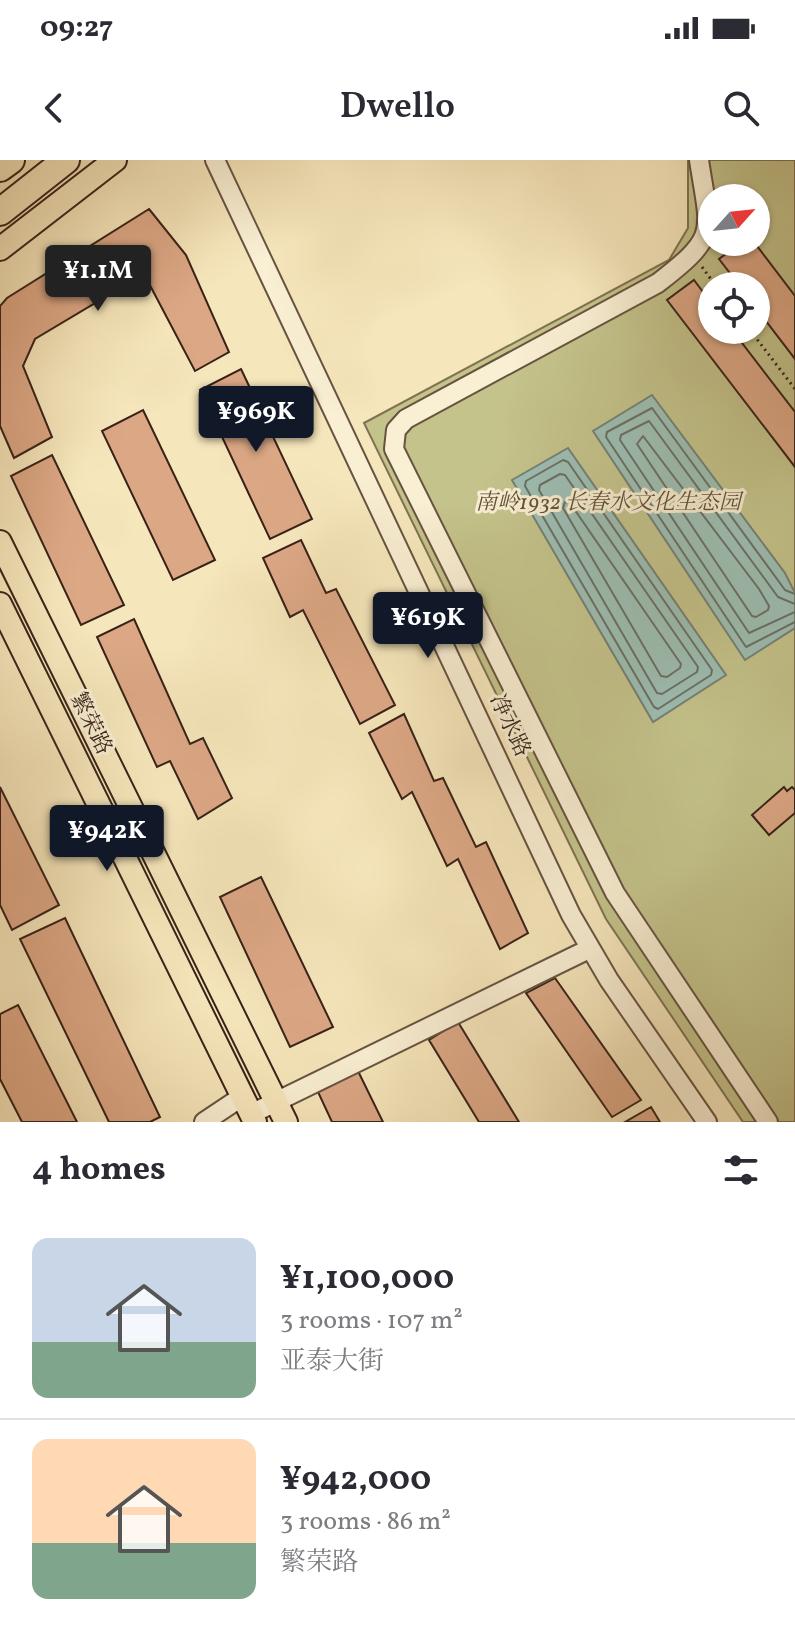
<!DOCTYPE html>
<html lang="en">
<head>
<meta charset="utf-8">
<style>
	:root { --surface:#fff; --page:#f2f2f3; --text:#2b2b33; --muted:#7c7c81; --line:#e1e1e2; --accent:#111827 }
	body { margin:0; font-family:Vollkorn,"Noto Serif SC",serif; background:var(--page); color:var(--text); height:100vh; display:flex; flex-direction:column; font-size:30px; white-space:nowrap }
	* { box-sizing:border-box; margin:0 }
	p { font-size:26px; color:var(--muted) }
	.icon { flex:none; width:44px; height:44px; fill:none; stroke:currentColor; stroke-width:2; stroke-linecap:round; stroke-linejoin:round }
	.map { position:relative; height:962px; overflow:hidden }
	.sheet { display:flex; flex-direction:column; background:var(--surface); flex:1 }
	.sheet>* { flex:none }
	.needle { width:52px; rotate:63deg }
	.buttons { position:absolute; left:698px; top:24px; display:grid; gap:16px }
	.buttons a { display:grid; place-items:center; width:72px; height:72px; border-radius:50%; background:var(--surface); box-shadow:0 2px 6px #0004; font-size:40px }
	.price { position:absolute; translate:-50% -68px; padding:0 18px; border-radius:8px; background:var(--accent); color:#fff; font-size:26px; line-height:52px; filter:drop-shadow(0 2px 4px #0008) }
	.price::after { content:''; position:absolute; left:50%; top:48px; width:24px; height:18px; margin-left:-12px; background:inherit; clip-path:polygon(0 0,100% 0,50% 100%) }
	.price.current { background:#222; color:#fff }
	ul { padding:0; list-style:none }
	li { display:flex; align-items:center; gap:24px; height:200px; padding:0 32px }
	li+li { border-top:2px solid var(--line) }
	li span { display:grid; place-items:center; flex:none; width:224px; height:160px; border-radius:16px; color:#555 }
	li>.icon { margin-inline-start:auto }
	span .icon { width:96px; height:96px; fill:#fffc; stroke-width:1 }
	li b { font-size:34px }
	h2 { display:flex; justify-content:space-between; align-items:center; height:96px; padding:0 32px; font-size:34px }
	.status { display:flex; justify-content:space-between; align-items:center; height:56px; padding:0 40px; background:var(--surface); direction:ltr }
	.status svg { height:22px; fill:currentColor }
	header { display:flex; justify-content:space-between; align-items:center; height:104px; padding:0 32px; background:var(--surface); font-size:36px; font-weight:600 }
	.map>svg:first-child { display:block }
	.green { fill:#c4c38b; stroke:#7e7252; stroke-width:2; fill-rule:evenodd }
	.water { fill:#9dbfb4; stroke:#758076; stroke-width:2 }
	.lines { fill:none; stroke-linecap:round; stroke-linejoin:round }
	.shore { stroke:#6a7066; stroke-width:2 }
	.building { fill:#dca785; stroke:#382218; stroke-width:2 }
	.minor-casing { stroke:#685341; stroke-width:22 }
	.major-casing { stroke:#382218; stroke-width:26 }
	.highway-casing { stroke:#382218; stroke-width:30 }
	.path { stroke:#382218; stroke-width:3; stroke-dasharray:2 4; stroke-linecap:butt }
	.minor { stroke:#f9efd3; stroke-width:18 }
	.major { stroke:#f6e6bb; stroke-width:22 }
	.highway { stroke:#f6e6bb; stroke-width:26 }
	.labels { text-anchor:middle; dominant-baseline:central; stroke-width:6; stroke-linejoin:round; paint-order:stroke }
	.park-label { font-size:22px; font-style:italic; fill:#62523a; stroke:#f9efd3 }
	.street-label { font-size:22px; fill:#382218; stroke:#f9efd3 }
</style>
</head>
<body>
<div class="status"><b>09:27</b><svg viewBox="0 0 49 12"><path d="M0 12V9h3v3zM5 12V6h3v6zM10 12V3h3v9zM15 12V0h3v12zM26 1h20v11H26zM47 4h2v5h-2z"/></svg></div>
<header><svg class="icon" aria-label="back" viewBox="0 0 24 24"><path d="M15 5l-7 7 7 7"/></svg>Dwello<svg class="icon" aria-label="search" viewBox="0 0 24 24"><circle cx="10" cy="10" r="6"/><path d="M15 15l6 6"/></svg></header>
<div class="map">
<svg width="795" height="962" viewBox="0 0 795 962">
	<rect width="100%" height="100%" fill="#f6e6bb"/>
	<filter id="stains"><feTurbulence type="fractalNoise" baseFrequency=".0025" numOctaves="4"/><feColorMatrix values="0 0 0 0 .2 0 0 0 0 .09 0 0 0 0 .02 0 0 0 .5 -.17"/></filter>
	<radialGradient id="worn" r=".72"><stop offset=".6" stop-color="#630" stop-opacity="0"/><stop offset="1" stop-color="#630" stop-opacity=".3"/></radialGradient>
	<path class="green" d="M 688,0 L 795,0 L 795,962 L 743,962 L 606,759 L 364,263 L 669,100 L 688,68 ZM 712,38 L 756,38 L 756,82 L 712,82 ZM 712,126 L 756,126 L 756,170 L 712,170 Z"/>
	<path class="water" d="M 652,235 L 785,413 L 795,433 L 795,468 L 745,500 L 593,271 Z
		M 568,288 L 726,515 L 653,562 L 512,320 Z"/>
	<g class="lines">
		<path class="shore" d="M 643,276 L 759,429 L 769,446 L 768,450 L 756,457 L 752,456 L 637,284 Z
			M 563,300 L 568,302 L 712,510 L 711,515 L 658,549 L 654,547 L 525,326 L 526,321 Z
			M 560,314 L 565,315 L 698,507 L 697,512 L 662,534 L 657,533 L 539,330 L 540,325 Z
			M 565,342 L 570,343 L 681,504 L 680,508 L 667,517 L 661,516 L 563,348 Z
			M 795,434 L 785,430 L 652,248 L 607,272 L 606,277 L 746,487 L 795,462
			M 795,444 L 778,437 L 649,261 L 621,275 L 620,280 L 749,473 L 795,452"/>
	</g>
	<path class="building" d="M 149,49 L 186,95 L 229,192 L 195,211 L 144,114 L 35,179 L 23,206 L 52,277 L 14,298 L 0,266 L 0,146 L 7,138 Z
		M 742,82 L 754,82 L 795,136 L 795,199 L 756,148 L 756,126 L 740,126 L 719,99 Z
		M 694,120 L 712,144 L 712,170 L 732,170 L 795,252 L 795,307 L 667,140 Z
		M 241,209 L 312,359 L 270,379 L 200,230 Z
		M 143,250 L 215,400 L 173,420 L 102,271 Z
		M 52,295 L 124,445 L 81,465 L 11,316 Z
		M 301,380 L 326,433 L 336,429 L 395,545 L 360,564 L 303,450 L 290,457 L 263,398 Z
		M 134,459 L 190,584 L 203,578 L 232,638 L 198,659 L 170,601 L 157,607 L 97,477 Z
		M 404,554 L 434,621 L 443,618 L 476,687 L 486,682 L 528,773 L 500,789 L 458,699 L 447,706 L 412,632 L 402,639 L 369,573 Z
		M 0,627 L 59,745 L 12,770 L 0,745 Z
		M 784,627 L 787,631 L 792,627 L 795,630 L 795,653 L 769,675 L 752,655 Z
		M 261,717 L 333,867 L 290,887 L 220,737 Z
		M 65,758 L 160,957 L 150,962 L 109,962 L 20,779 Z
		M 555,818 L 641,940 L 612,957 L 526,833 Z
		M 18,845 L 77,962 L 22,962 L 0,919 L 0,854 Z
		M 458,862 L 519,962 L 479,962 L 429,880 Z
		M 358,911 L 383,962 L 332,962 L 318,932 Z
		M 651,947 L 660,962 L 625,962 Z"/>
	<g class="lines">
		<defs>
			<path id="minor" d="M 215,0 L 571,755 L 609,820 L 707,962
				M 699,0 C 710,73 720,75 658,123 L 406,259 L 396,270 L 394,289 L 615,733 L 768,962
				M 251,954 L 589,789
				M 204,962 L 243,936"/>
			<path id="major" d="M 0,89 L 115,0
				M 0,382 L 286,962
				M 0,444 L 255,962"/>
			<path id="highway" d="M 0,8 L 11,0
				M 0,52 L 66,0"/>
		</defs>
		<use href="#minor" class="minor-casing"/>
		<use href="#major" class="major-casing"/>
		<use href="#highway" class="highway-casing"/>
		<path class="path" d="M 702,107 L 716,126
			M 750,170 L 795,229"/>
		<use href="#minor" class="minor"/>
		<use href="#major" class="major"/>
		<use href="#highway" class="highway"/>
	</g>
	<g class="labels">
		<g class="park-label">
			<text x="608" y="343">南岭1932 长春水文化生态园</text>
		</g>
		<g class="street-label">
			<text transform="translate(90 564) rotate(64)">繁荣路</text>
			<text transform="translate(509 566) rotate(65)">净水路</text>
		</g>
	</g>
	<rect width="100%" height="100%" filter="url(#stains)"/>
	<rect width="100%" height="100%" fill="url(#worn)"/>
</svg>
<div class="buttons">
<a><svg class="needle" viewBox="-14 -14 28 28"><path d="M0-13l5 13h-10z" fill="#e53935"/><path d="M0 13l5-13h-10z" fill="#7c7c81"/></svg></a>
<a><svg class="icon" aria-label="locate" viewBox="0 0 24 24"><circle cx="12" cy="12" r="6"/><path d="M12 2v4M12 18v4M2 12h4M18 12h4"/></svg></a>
</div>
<b class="price current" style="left:98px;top:153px">¥1.1M</b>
<b class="price" style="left:256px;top:294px">¥969K</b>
<b class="price" style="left:428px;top:500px">¥619K</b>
<b class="price" style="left:107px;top:713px">¥942K</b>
</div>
<section class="sheet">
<h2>4 homes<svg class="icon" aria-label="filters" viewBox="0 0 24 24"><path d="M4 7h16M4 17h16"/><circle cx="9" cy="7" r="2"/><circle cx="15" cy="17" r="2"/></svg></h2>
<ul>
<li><span style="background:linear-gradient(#c9d6e8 65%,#7fa58c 0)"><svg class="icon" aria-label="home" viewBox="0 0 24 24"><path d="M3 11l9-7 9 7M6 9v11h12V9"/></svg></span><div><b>¥1,100,000</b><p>3 rooms · 107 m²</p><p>亚泰大街</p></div></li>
<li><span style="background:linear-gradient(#ffd9b3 65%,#7fa58c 0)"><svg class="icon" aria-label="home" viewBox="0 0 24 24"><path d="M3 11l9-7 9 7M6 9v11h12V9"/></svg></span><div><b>¥942,000</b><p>3 rooms · 86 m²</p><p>繁荣路</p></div></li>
</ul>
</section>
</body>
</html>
